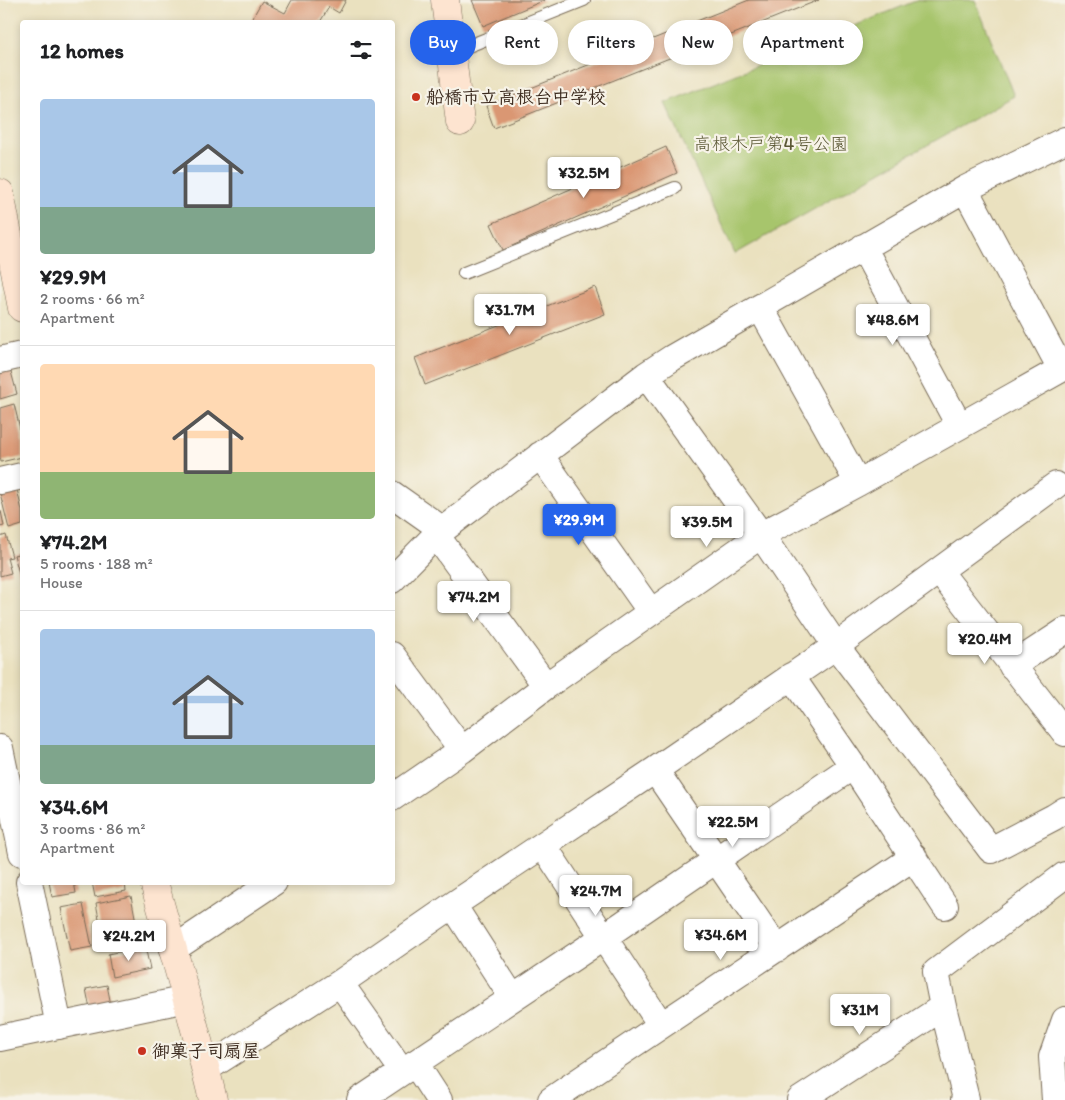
<!DOCTYPE html>
<html lang="en">
<head>
<meta charset="utf-8">
<style>
	:root { --surface:#fff; --page:#f6f6f6; --text:#202124; --muted:#757577; --line:#e0e0e0; --accent:#2563eb }
	body { margin:0; font-family:Itim,"Klee One",sans-serif; background:var(--page); color:var(--text); height:100vh; display:flex; flex-direction:column; font-size:19px; white-space:nowrap }
	* { box-sizing:border-box; margin:0 }
	p { font-size:16px; color:var(--muted) }
	.icon { flex:none; width:28px; height:28px; fill:none; stroke:currentColor; stroke-width:2; stroke-linecap:round; stroke-linejoin:round }
	.map { position:relative; flex:1; overflow:hidden }
	.details { position:absolute; left:20px; top:20px; width:375px; height:865px; display:flex; flex-direction:column; background:var(--surface); border-radius:5px; box-shadow:0 2px 8px #0003 }
	.details>* { flex:none }
	.top-card { position:absolute; left:410px; top:20px; width:475px; height:45px; display:flex; gap:10px }
	.price { position:absolute; translate:-50% -42px; padding:0 11px; border-radius:5px; background:#fff; color:#222; font-size:16px; line-height:32px; filter:drop-shadow(0 1px 2px #0008) }
	.price::after { content:''; position:absolute; left:50%; top:30px; width:15px; height:11px; margin-left:-8px; background:inherit; clip-path:polygon(0 0,100% 0,50% 100%) }
	.price.current { background:var(--accent); color:#fff }
	ul { padding:0; list-style:none }
	li { display:grid; align-content:center; gap:10px; height:265px; padding:0 20px }
	li+li { border-top:1px solid var(--line) }
	li span { display:grid; place-items:center; height:155px; border-radius:5px; color:#555 }
	li>.icon { margin-inline-start:auto }
	span .icon { width:90px; height:90px; fill:#fffc; stroke-width:1 }
	li b { font-size:21px }
	h2 { display:flex; justify-content:space-between; align-items:center; height:60px; padding:0 20px; font-size:21px }
	.chip { padding:0 18px; border-radius:22px; background:var(--surface); box-shadow:0 2px 8px #0003; font-size:18px; line-height:45px }
	.chip.current { background:var(--accent); color:#fff }
	.map>svg:first-child { display:block }
	.green { fill:#a7c56c; stroke:#717845 }
	.building { fill:#da9773 }
	.lines { fill:none; stroke-linecap:round; stroke-linejoin:round }
	.lane-casing { stroke:#786a56; stroke-width:14 }
	.street-casing { stroke:#786a56; stroke-width:28 }
	.secondary-casing { stroke:#786a56; stroke-width:29 }
	.lane { stroke:#fff; stroke-width:12 }
	.street { stroke:#fff; stroke-width:26 }
	.secondary { stroke:#fde4d0; stroke-width:28 }
	.poi-dot { fill:#c8321e; stroke:#f7f3e8; stroke-width:2 }
	.labels { text-anchor:middle; dominant-baseline:central; stroke-width:4.5; stroke-linejoin:round; paint-order:stroke }
	.poi-label { font-size:18px; font-weight:bold; fill:#3b2a1e; stroke:#f7f3e8; text-anchor:start }
	.park-label { font-size:18px; fill:#5b5835; stroke:#f7f3e8 }
</style>
</head>
<body>
<div class="map">
<svg width="1065" height="1100" viewBox="0 0 1065 1100">
	<rect width="100%" height="100%" fill="#f7f3e8"/>
	<filter id="ink" filterUnits="userSpaceOnUse"><feTurbulence type="fractalNoise" baseFrequency=".02" numOctaves="2"/><feDisplacementMap in="SourceGraphic" scale="10" xChannelSelector="R" yChannelSelector="G"/><feConvolveMatrix kernelMatrix="1 2 1 2 8 2 1 2 1" color-interpolation-filters="sRGB"/></filter>
	<filter id="wash" filterUnits="userSpaceOnUse"><feTurbulence type="fractalNoise" baseFrequency=".0096" numOctaves="4" result="noise"/><feDisplacementMap in="SourceGraphic" scale="20" xChannelSelector="R" yChannelSelector="G"/><feGaussianBlur stdDeviation="1.12" result="paint"/><feColorMatrix in="noise" values="0 0 0 0 0 0 0 0 0 0 0 0 0 0 0 0 0 1.4 0 .05"/><feComposite in="paint" operator="in"/></filter>
	<g filter="url(#wash)">
		<rect width="100%" height="100%" fill="#eae1bf"/>
		<path class="green" d="M 918,0 L 975,0 L 1014,96 L 735,254 L 665,103 Z"/>
		<g id="blocks">
			<path class="building" d="M 292,0 L 346,0 L 339,13 L 329,7 L 320,22 L 250,22 L 262,1 L 285,13 Z
				M 472,0 L 545,0 L 483,26 Z
				M 749,0 L 819,0 L 681,55 L 672,31 Z
				M 668,33 L 677,55 L 494,128 L 486,106 Z
				M 666,147 L 677,173 L 503,250 L 491,224 Z
				M 595,287 L 605,314 L 425,385 L 415,358 Z
				M 9,364 L 17,394 L 0,399 L 0,366 Z
				M 14,404 L 22,437 L 22,457 L 1,462 L 0,457 L 0,408 Z
				M 17,489 L 22,511 L 22,525 L 9,529 L 0,493 Z
				M 1,511 L 4,526 L 0,527 L 0,512 Z
				M 6,535 L 12,557 L 7,558 L 11,573 L 0,576 L 0,537 Z
				M 22,553 L 22,584 L 14,555 Z
				M 49,882 L 74,882 L 76,893 L 52,897 Z
				M 92,882 L 125,882 L 126,891 L 95,897 Z
				M 131,896 L 139,938 L 104,945 L 96,903 Z
				M 83,904 L 92,947 L 70,951 L 61,908 Z
				M 145,946 L 150,969 L 112,977 L 108,954 Z
				M 107,985 L 111,1005 L 90,1009 L 86,989 Z"/>
		</g>
	</g>
	<g filter="url(#ink)">
		<use href="#blocks" fill-opacity="0" stroke="#786a56" stroke-width="1"/>
		<g class="lines">
			<defs>
				<path id="lane" d="M 451,53 L 584,0
					M 464,273 L 675,188"/>
				<path id="street" d="M 965,189 L 1061,369
					M 863,247 L 959,425
					M 760,307 L 858,483
					M 0,360 L 22,355
					M 646,375 L 761,535 L 836,646 L 991,850 L 1054,817 L 1065,810
					M 540,455 L 651,612
					M 0,481 L 22,476
					M 392,494 L 443,530
					M 436,535 L 546,686
					M 939,571 L 1065,733
					M 392,580 L 436,535 L 646,375 L 672,358 L 965,189 L 1065,140
					M 392,655 L 462,750
					M 1012,666 L 1065,631
					M 791,676 L 853,766 L 945,906
					M 0,748 L 22,853
					M 655,770 L 777,949
					M 392,798 L 462,750 L 546,686 L 761,535 L 858,483 L 1065,367
					M 543,845 L 661,1025
					M 29,882 L 59,1026
					M 453,905 L 512,997
					M 172,950 L 274,882
					M 340,983 L 402,1071
					M 0,1038 L 187,999
					M 415,1063 L 439,1100
					M 206,1069 L 340,983 L 453,905 L 655,770 L 836,646 L 1056,485
					M 360,1100 L 604,937 L 853,766
					M 551,1100 C 671,1018 793,938 914,857
					M 800,1100 L 943,1007
					M 964,1100 L 966,1099 L 943,1007 L 936,972 L 1065,875
					M 1055,1100 L 1052,1057 L 1065,1020"/>
				<path id="secondary" d="M 445,0 L 460,122
					M 0,193 L 22,308
					M 154,882 C 174,955 196,1027 213,1100"/>
			</defs>
			<use href="#lane" class="lane-casing"/>
			<use href="#street" class="street-casing"/>
			<use href="#secondary" class="secondary-casing"/>
			<use href="#lane" class="lane"/>
			<use href="#street" class="street"/>
			<use href="#secondary" class="secondary"/>
		</g>
	</g>
	<g class="poi-dot">
		<circle cx="416" cy="97" r="5"/>
		<circle cx="142" cy="1051" r="5"/>
	</g>
	<g class="labels">
		<g class="poi-label">
			<text x="426" y="97">船橋市立高根台中学校</text>
			<text x="152" y="1051">御菓子司扇屋</text>
		</g>
		<g class="park-label">
			<text x="771" y="144">高根木戸第4号公園</text>
		</g>
	</g>
</svg>
<b class="price" style="left:584px;top:199px">¥32.5M</b>
<b class="price" style="left:510px;top:336px">¥31.7M</b>
<b class="price" style="left:893px;top:346px">¥48.6M</b>
<b class="price current" style="left:579px;top:546px">¥29.9M</b>
<b class="price" style="left:707px;top:548px">¥39.5M</b>
<b class="price" style="left:474px;top:623px">¥74.2M</b>
<b class="price" style="left:985px;top:665px">¥20.4M</b>
<b class="price" style="left:733px;top:848px">¥22.5M</b>
<b class="price" style="left:596px;top:917px">¥24.7M</b>
<b class="price" style="left:721px;top:961px">¥34.6M</b>
<b class="price" style="left:129px;top:962px">¥24.2M</b>
<b class="price" style="left:860px;top:1036px">¥31M</b>
<div class="top-card">
<a class="chip current">Buy</a>
<a class="chip">Rent</a>
<a class="chip">Filters</a>
<a class="chip">New</a>
<a class="chip">Apartment</a>
</div>
<section class="details">
<h2>12 homes<svg class="icon" aria-label="filters" viewBox="0 0 24 24"><path d="M4 7h16M4 17h16"/><circle cx="9" cy="7" r="2"/><circle cx="15" cy="17" r="2"/></svg></h2>
<ul>
<li><span style="background:linear-gradient(#a9c7e8 70%,#7fa58c 0)"><svg class="icon" aria-label="home" viewBox="0 0 24 24"><path d="M3 11l9-7 9 7M6 9v11h12V9"/></svg></span><div><b>¥29.9M</b><p>2 rooms · 66 m²</p><p>Apartment</p></div></li>
<li><span style="background:linear-gradient(#ffd9b3 70%,#8fb573 0)"><svg class="icon" aria-label="home" viewBox="0 0 24 24"><path d="M3 11l9-7 9 7M6 9v11h12V9"/></svg></span><div><b>¥74.2M</b><p>5 rooms · 188 m²</p><p>House</p></div></li>
<li><span style="background:linear-gradient(#a9c7e8 75%,#7fa58c 0)"><svg class="icon" aria-label="home" viewBox="0 0 24 24"><path d="M3 11l9-7 9 7M6 9v11h12V9"/></svg></span><div><b>¥34.6M</b><p>3 rooms · 86 m²</p><p>Apartment</p></div></li>
</ul>
</section>
</div>
</body>
</html>
